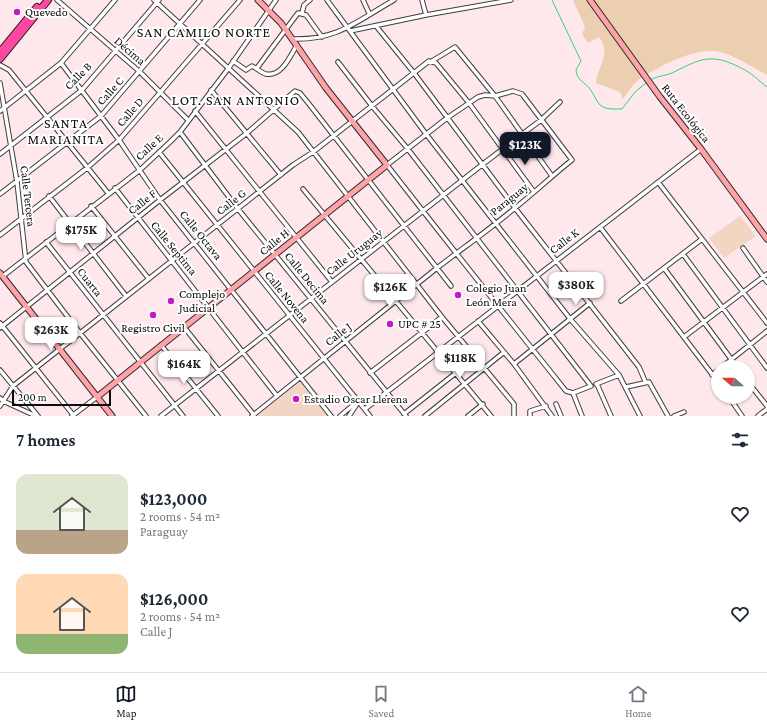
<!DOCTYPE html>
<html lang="en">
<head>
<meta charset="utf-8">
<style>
	:root { --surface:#fff; --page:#f6f6f7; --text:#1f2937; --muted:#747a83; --line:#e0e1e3; --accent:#111827 }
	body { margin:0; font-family:"Crimson Pro",serif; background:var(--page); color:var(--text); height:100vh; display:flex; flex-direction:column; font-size:15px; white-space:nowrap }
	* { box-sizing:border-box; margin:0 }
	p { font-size:13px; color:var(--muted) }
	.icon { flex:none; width:22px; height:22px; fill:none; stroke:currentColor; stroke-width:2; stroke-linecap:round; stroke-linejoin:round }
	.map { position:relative; height:416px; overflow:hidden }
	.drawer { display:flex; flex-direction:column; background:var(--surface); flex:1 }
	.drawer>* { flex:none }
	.needle { width:26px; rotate:291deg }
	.controls { position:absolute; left:711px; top:360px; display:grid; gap:8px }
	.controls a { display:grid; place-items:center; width:44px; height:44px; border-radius:50%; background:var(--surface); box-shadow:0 1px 3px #0004; font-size:20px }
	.scale { position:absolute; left:12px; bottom:10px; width:99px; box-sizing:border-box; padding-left:4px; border:2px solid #0b0b0b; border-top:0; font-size:11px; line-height:14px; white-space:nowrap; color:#0b0b0b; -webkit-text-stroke:3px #fff; paint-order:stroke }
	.price { position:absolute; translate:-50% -34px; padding:0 9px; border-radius:8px; background:#fff; color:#222; font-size:13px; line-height:26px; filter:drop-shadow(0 1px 2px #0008) }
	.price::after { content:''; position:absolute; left:50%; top:24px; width:12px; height:9px; margin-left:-6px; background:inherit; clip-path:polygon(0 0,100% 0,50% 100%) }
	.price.current { background:var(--accent); color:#fff }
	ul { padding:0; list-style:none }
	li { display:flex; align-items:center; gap:12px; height:100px; padding:0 16px }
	li span { display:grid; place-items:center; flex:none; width:112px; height:80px; border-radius:12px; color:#555 }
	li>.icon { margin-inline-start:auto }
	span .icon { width:48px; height:48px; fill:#fffc; stroke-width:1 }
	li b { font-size:17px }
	h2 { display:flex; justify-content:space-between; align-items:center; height:48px; padding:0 16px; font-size:17px }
	.menu { display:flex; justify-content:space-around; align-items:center; height:56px; border-top:1px solid var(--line); background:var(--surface); font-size:11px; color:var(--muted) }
	.menu a { display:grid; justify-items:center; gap:2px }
	.menu .current { color:var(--accent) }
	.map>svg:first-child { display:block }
	.green { fill:#ebcfb0 }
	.pitch { fill:#f2d5c2 }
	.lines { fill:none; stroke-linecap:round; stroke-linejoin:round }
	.stream { stroke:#2cd678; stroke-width:1 }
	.street-casing { stroke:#3e3e3e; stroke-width:5.5 }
	.secondary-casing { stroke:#2d2d2d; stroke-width:7 }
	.highway-casing { stroke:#1c1c1c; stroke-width:8 }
	.street { stroke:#fff; stroke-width:3.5 }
	.secondary { stroke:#ffa3a9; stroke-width:5 }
	.highway { stroke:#fe47a1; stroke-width:6 }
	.poi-dot { fill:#c21bc2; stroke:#fff; stroke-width:1.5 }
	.labels { text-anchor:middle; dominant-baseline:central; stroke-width:4; stroke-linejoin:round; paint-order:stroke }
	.poi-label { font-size:12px; fill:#0b0b0b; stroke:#fff; text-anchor:start }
	.street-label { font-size:12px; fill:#0b0b0b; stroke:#fff }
	.quarter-label { font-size:14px; letter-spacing:1px; fill:#0b0b0b; stroke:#fff }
</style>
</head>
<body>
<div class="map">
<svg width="767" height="416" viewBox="0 0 767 416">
	<rect width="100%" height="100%" fill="#ffe8eb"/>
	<path class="green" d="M 573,0 L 767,0 L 767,75 C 755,68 728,52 715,51 C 694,48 652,69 636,82 C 631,87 627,94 623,99 L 620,92 L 596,83 C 598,65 612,54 599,37 L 588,43 L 582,34 L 585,27 Z"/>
	<path class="pitch" d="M 740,216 L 756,236 L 724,258 L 709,238 Z
		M 300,382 L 327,416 L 257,416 Z"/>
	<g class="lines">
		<path class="stream" d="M 552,0 L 581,61 L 576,70 C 577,81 585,82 590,89 C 594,94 596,101 600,105 C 606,110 615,109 622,109 L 635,92 L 646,83
			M 650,80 C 659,75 668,76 676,71 C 705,56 715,54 745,70 C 753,74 760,82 767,87"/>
		<defs>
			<path id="street" d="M 57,0 L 140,72 L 188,120
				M 154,0 L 298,132 L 442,317 L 514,404 L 514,416
				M 327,0 L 426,134 L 571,320 L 619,375 L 640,416
				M 363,0 L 369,13
				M 422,0 L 426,15 L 511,0
				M 302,13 L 304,5 L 310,0
				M 376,26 L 414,73 L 515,208 L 639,367 L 645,381
				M 350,31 L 426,15
				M 293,39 C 338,40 357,21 394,0
				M 233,61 L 246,70 L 252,66 C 256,68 262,73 266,74 C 282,77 290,56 297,45
				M 432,61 L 455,47 L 495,96 L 552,176
				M 61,63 L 119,140 L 160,200 L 331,416
				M 0,65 L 9,70 L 108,193
				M 257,68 L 298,13 L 306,15 L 322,37
				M 0,83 L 17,182 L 26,262 L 80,333 L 146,416
				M 211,90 L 281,175
				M 0,111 L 61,63 L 115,0
				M 195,111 L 332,282
				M 180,132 L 238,209 L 406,416
				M 159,152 L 370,416
				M 0,154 L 82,90 L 159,0
				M 658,182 L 767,323
				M 115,188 L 277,396
				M 303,189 L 491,416
				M 0,194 L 101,116 L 200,0
				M 49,196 L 126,296
				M 91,206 L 149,279
				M 600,227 L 718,382
				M 0,235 L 87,168 L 119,140 L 240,0
				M 46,242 L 183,416
				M 743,248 L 767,282
				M 683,254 L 767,368
				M 664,268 L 737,367
				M 3,276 L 140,170 L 170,142 L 180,132 L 228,69 L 276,0
				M 621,301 L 702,239
				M 478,321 L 514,364 L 552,416
				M 0,323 L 74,416
				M 184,327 L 254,415
				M 0,328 L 160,200 L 247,133 L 295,91 L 300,93 L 309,104 L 451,286
				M 684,337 L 767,274
				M 161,345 L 218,416
				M 514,364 L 590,303
				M 722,367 L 767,331
				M 0,370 L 38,416
				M 370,373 L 442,317
				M 712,375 L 718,370
				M 748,382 L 767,406
				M 596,384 L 619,375
				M 597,384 L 611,416
				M 626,387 L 649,382 L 668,416
				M 573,393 L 582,416
				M 729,397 L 742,416
				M 0,398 L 3,401 L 36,416
				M 556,404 L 561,416
				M 0,406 L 13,386 L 293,165 L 313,152 L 429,61 L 436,63 L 469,103 L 534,192
				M 365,409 L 701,149
				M 404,414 L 476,357
				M 72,416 L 97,397
				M 161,416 L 483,164 L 541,120 L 560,102
				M 252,416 L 437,268 C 463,248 490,229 515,208 C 535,192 553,175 572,160 L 522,94 L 513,91 L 495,96 L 485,95 L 478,97 L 447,118 L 387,165 C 446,241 506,316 566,391 L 573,393 L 591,386 L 407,148 L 372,106 L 338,62
				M 340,416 L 358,401
				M 349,416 L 357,404
				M 425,416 L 503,353
				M 468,416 L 483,404
				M 530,416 L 530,411 L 546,406
				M 674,416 L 684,412
				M 758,416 L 767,409"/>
			<path id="secondary" d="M 590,0 L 660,97 L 701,149 L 767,239
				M 0,273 L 112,416
				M 97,397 L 387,165 L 326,88 L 281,23 L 258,0"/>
			<path id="highway" d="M 0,52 L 37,7
				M 0,59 L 48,0"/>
		</defs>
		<use href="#street" class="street-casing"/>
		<use href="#secondary" class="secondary-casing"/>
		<use href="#highway" class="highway-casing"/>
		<use href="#street" class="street"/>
		<use href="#secondary" class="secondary"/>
		<use href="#highway" class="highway"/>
	</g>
	<g class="poi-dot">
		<circle cx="17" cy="12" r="4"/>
		<circle cx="458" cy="295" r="4"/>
		<circle cx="171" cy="301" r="4"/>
		<circle cx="153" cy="315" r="4"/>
		<circle cx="390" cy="324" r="4"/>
		<circle cx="296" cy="399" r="4"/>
	</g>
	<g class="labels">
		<g class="poi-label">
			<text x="25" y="12">Quevedo</text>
			<text x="466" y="288">Colegio Juan<tspan x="466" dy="14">León Mera</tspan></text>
			<text x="179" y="294">Complejo<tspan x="179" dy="14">Judicial</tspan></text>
			<text x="398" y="324">UPC # 25</text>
			<text x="153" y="328" text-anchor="middle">Registro Civil</text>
			<text x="304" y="399">Estadio Oscar Llerena</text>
		</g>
		<g class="street-label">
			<text transform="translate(130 51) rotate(41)">Décima</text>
			<text transform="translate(78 76) rotate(-45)">Calle B</text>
			<text transform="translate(110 91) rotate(-48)">Calle C</text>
			<text transform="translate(130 112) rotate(-49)">Calle D</text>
			<text transform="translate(686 113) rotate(52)">Ruta Ecológica</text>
			<text transform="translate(149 147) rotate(-43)">Calle E</text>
			<text transform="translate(28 196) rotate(83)">Calle Tercera</text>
			<text transform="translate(509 199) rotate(-39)">Paraguay</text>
			<text transform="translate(142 202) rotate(-38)">Calle F</text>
			<text transform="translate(231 202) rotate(-38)">Calle G</text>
			<text transform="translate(201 235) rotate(51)">Calle Octava</text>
			<text transform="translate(564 241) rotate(-38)">Calle K</text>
			<text transform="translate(274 242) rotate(-39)">Calle H</text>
			<text transform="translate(174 248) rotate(51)">Calle Septima</text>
			<text transform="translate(354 252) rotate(-38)">Calle Uruguay</text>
			<text transform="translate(307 278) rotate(51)">Calle Decima</text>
			<text transform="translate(90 282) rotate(52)">Cuarta</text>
			<text transform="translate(287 297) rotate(51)">Calle Novena</text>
			<text transform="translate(338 334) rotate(-38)">Calle J</text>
		</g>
		<g class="quarter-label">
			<text x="204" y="32">SAN CAMILO NORTE</text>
			<text x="236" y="100">LOT. SAN ANTONIO</text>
			<text x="66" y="123">SANTA<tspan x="66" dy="16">MARIANITA</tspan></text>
		</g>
	</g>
</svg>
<div class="controls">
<a><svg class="needle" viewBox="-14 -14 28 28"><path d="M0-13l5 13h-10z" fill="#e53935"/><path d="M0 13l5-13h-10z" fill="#747a83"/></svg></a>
</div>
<div class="scale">200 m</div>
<b class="price current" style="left:525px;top:166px">$123K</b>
<b class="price" style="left:81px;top:251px">$175K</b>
<b class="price" style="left:576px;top:306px">$380K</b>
<b class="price" style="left:390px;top:308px">$126K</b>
<b class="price" style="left:51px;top:351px">$263K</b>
<b class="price" style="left:460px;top:379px">$118K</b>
<b class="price" style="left:184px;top:385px">$164K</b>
</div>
<section class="drawer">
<h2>7 homes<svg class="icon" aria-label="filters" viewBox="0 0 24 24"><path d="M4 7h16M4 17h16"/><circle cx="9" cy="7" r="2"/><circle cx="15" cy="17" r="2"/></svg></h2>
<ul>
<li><span style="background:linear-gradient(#dfe7d0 70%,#b9a48a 0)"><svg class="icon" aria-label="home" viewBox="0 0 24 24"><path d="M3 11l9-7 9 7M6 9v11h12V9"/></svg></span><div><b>$123,000</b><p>2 rooms · 54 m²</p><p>Paraguay</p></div><svg class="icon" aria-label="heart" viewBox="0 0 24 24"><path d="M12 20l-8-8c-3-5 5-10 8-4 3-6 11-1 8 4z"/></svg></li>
<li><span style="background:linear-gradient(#ffd9b3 75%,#8fb573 0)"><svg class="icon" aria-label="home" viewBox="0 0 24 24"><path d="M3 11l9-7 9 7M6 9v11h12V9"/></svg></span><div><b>$126,000</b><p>2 rooms · 54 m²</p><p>Calle J</p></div><svg class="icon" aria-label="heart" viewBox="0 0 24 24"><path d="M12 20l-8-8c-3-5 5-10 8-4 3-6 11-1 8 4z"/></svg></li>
</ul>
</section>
<nav class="menu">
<a class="current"><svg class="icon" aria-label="map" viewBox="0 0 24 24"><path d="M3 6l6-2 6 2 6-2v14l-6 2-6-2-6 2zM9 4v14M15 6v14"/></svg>Map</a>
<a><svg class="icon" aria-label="saved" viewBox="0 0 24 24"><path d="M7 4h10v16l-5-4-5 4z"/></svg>Saved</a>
<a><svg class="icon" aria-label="home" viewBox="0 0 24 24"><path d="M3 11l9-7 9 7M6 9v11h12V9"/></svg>Home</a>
</nav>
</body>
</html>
